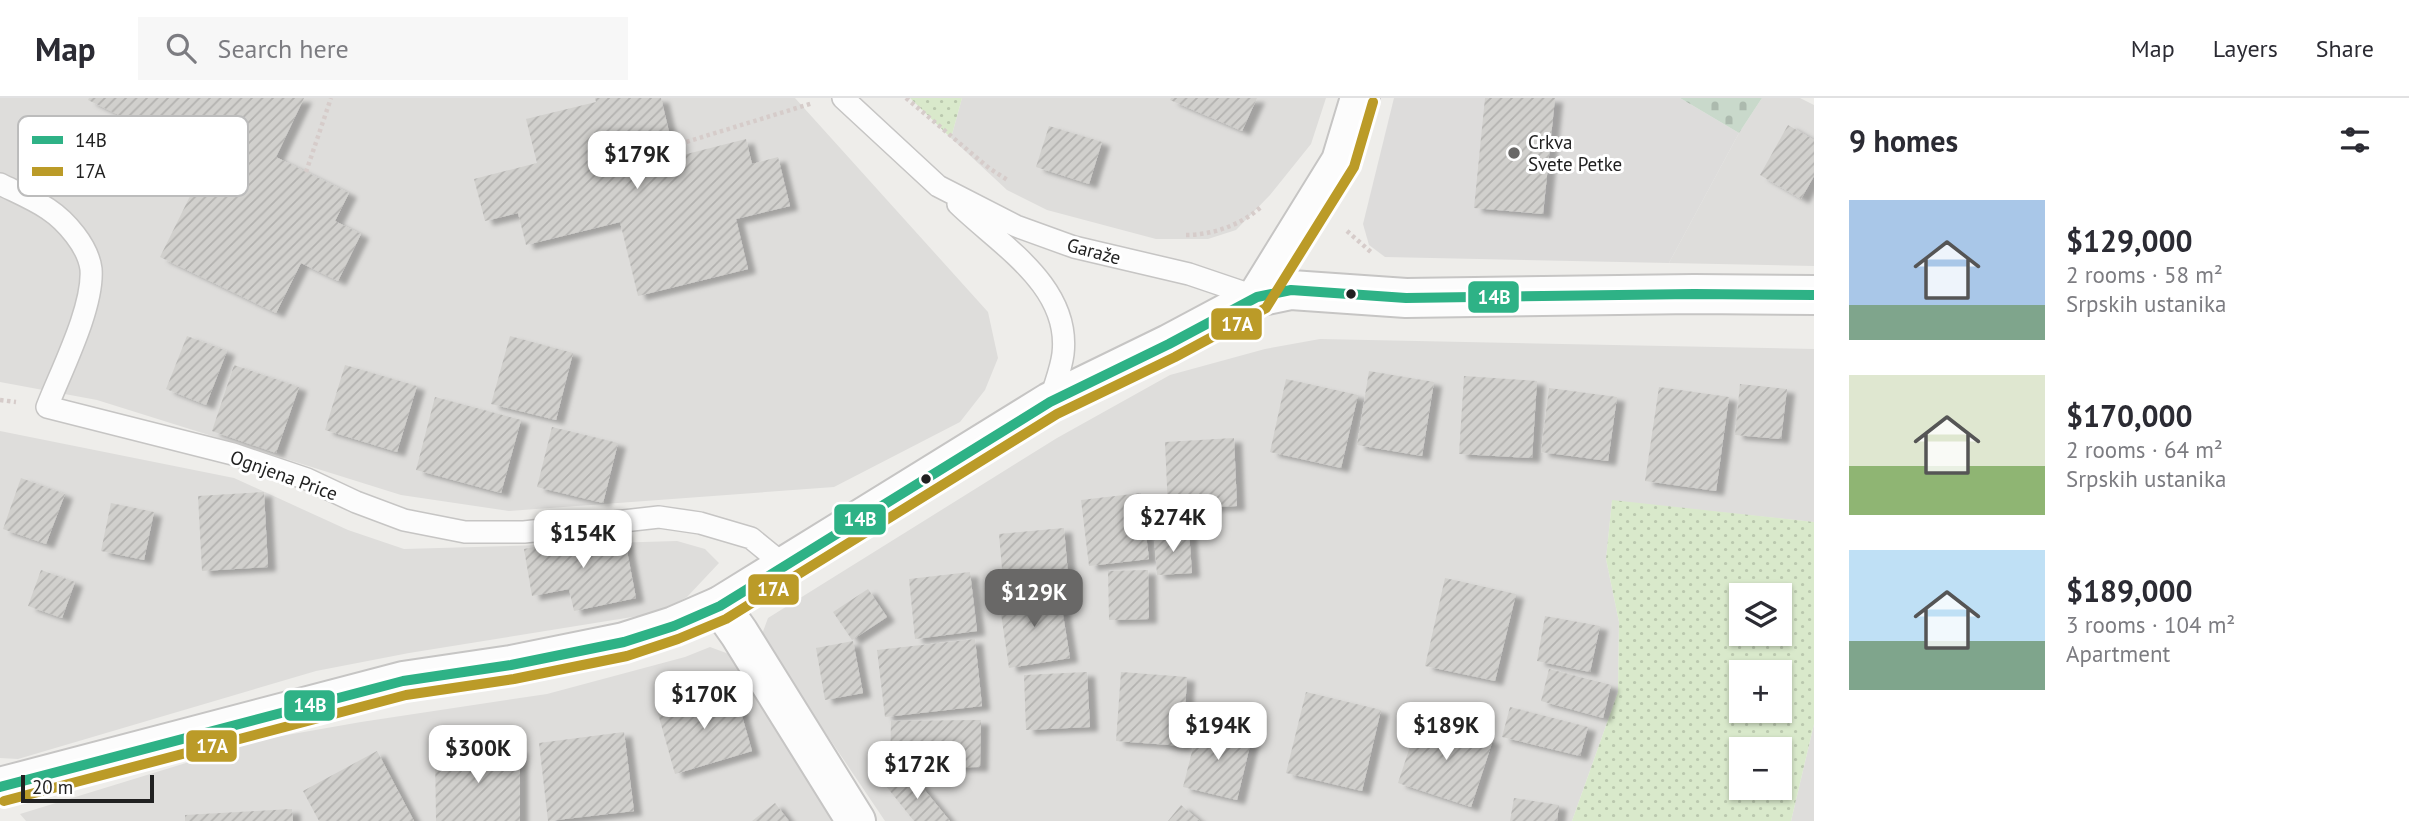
<!DOCTYPE html>
<html lang="en">
<head>
<meta charset="utf-8">
<style>
	:root { --surface:#fff; --page:#f7f7f7; --text:#2b2b33; --muted:#7c7c81; --line:#e1e1e2; --accent:#696867 }
	body { margin:0; font-family:"PT Sans",sans-serif; background:var(--page); color:var(--text); height:100vh; display:flex; flex-direction:column; font-size:26px; white-space:nowrap }
	* { box-sizing:border-box; margin:0 }
	p { font-size:23px; color:var(--muted) }
	.icon { flex:none; width:38px; height:38px; fill:none; stroke:currentColor; stroke-width:2; stroke-linecap:round; stroke-linejoin:round }
	.map { position:relative; flex:1; overflow:hidden }
	.panel { display:flex; flex-direction:column; background:var(--surface); width:595px }
	.panel>* { flex:none }
	.tools { position:absolute; left:1729px; top:485px; display:grid; gap:14px }
	.tools a { display:grid; place-items:center; width:63px; height:63px; border-radius:0px; background:var(--surface); box-shadow:0 2px 5px #0004; font-size:35px }
	.scale { position:absolute; left:21px; bottom:18px; width:133px; box-sizing:border-box; padding-left:7px; border:4px solid #212121; border-top:0; font-size:19px; line-height:24px; white-space:nowrap; color:#212121; -webkit-text-stroke:5px #fff; paint-order:stroke }
	.price { position:absolute; translate:-50% -60px; padding:0 16px; border-radius:14px; background:#fff; color:#222; font-size:23px; line-height:46px; filter:drop-shadow(0 2px 4px #0008) }
	.price::after { content:''; position:absolute; left:50%; top:42px; width:21px; height:16px; margin-left:-10px; background:inherit; clip-path:polygon(0 0,100% 0,50% 100%) }
	.price.selected { background:var(--accent); color:#fff }
	ul { padding:0; list-style:none }
	li { display:flex; align-items:center; gap:21px; height:175px; padding:0 35px }
	li span { display:grid; place-items:center; flex:none; width:196px; height:140px; border-radius:0px; color:#555 }
	li>.icon { margin-inline-start:auto }
	span .icon { width:84px; height:84px; fill:#fffc; stroke-width:1 }
	li b { font-size:30px }
	h2 { display:flex; justify-content:space-between; align-items:center; height:84px; padding:0 35px; font-size:30px }
	header { display:flex; align-items:center; gap:42px; box-sizing:border-box; height:98px; padding:0 35px; background:var(--surface); border-bottom:2px solid var(--line) }
	header strong { font-size:33px }
	nav { display:flex; gap:38px; margin-inline-start:auto; font-size:24px }
	.search { width:490px; height:63px; background:var(--page); display:flex; align-items:center; gap:18px; box-sizing:border-box; padding:0 24px; border-radius:0px; color:var(--muted); font-size:26px }
	main { display:flex; flex:1; min-height:0 }
	.map>svg:first-child { display:block }
	.residential { fill:#dedddb }
	.religious { fill:#dddcdb }
	.grass { fill:url(#grass-dots); fill-rule:evenodd }
	.cemetery { fill:url(#cemetery-stones) }
	.building { fill:url(#building-hatch); filter:url(#shadow) }
	.lines { fill:none; stroke-linecap:round; stroke-linejoin:round }
	.service-casing { stroke:#c6c5c4; stroke-width:24 }
	.minor-casing { stroke:#c6c5c4; stroke-width:42 }
	.tertiary-casing { stroke:#c6c5c4; stroke-width:42 }
	.path { stroke:#d6ccca; stroke-width:4.5; stroke-dasharray:3.5 3.5; stroke-linecap:butt }
	.service { stroke:#fcfcfc; stroke-width:21 }
	.minor { stroke:#fcfcfc; stroke-width:38 }
	.tertiary { stroke:#fcfcfc; stroke-width:38 }
	.bus-1-casing { stroke:#fff; stroke-width:16 }
	.bus-2-casing { stroke:#fff; stroke-width:16 }
	.bus-1 { stroke:#2eb286; stroke-width:10 }
	.bus-2 { stroke:#bb9b28; stroke-width:10 }
	.poi-dot { fill:#696867; stroke:#fff; stroke-width:2.5 }
	.bus-dot { fill:#212121; stroke:#fff; stroke-width:2.5 }
	.labels { text-anchor:middle; dominant-baseline:central; stroke-width:6; stroke-linejoin:round; paint-order:stroke }
	.poi-label { font-size:19px; fill:#212121; stroke:#fff; text-anchor:start }
	.street-label { font-size:19px; fill:#212121; stroke:#fff }
	.key { fill:#fff; stroke:#bcbcbc; stroke-width:2 }
	.key-label { font-size:19px; fill:#212121 }
	.line-badge { stroke:#fff; stroke-width:2.5 }
	.badge-label { font-size:19px; text-anchor:middle; font-weight:bold; fill:#fff }
</style>
</head>
<body>
<header>
<strong>Map</strong>
<div class="search"><svg class="icon" aria-label="search" viewBox="0 0 24 24"><circle cx="10" cy="10" r="6"/><path d="M15 15l6 6"/></svg>Search here</div>
<nav><a>Map</a><a>Layers</a><a>Share</a></nav>
</header>
<main>
<div class="map">
<svg width="1814" height="723" viewBox="0 0 1814 723">
	<defs>
		<pattern id="grass-dots" width="8" height="8" patternUnits="userSpaceOnUse" patternTransform="scale(1.75)"><rect width="8" height="8" fill="#d9e9cb"/><path d="M2 2h.1M6 6h.1" fill="none" stroke="#bac8ae" stroke-width="1.8" stroke-linecap="round"/></pattern>
		<pattern id="cemetery-stones" width="16" height="16" patternUnits="userSpaceOnUse" patternTransform="scale(1.75)"><rect width="16" height="16" fill="#c9d9cb"/><path d="M2 7V4a2 2 0 0 1 4 0v3zM10 15v-3a2 2 0 0 1 4 0v3z" fill="#acbaae"/></pattern>
		<pattern id="building-hatch" width="6" height="6" patternUnits="userSpaceOnUse" patternTransform="scale(1.75)"><rect width="6" height="6" fill="#d1d0cd"/><path d="M-1 1l2-2M0 6l6-6M5 7l2-2" fill="none" stroke="#b3b2b0"/></pattern>
		<filter id="shadow"><feDropShadow dx="8" dy="4.5" stdDeviation="2" flood-color="#0004"/></filter>
	</defs>
	<rect width="100%" height="100%" fill="#eeedea"/>
	<path class="residential" d="M 0,0 L 795,0 L 988,214 L 998,260 L 985,292 L 960,324 L 834,389 L 509,413 L 401,397 L 97,302 L 0,284 Z
		M 962,0 L 1326,0 L 1311,46 L 1270,97 L 1236,132 L 1208,141 L 1156,141 L 1047,112 L 1007,92 L 951,40 Z
		M 1762,0 L 1800,0 L 1814,7 L 1814,168 L 1669,165 L 1739,35 Z
		M 1320,241 L 1814,251 L 1814,424 L 1612,403 L 1606,461 L 1619,524 L 1618,594 L 1572,723 L 885,723 L 761,539 L 768,520 L 1057,340 L 1170,277 L 1265,251 Z
		M 0,333 L 234,380 L 348,432 L 404,451 L 677,443 L 705,451 L 719,465 L 687,499 L 657,515 L 409,555 L 316,573 L 18,661 L 0,660 Z
		M 710,549 L 737,559 L 839,723 L 26,723 L 20,716 L 264,641 L 361,624 L 547,596 L 685,559 Z
		M 1814,626 L 1814,723 L 1791,723 Z"/>
	<path class="religious" d="M 1394,0 L 1680,0 L 1739,35 L 1669,165 L 1385,159 L 1369,147 L 1363,126 Z"/>
	<path class="grass" d="M 910,0 L 962,0 L 951,40 Z
		M 1612,402 L 1814,424 L 1814,626 L 1791,723 L 1572,723 L 1618,594 L 1619,524 L 1606,461 ZM 1741,497 L 1780,497 L 1780,536 L 1741,536 ZM 1741,574 L 1780,574 L 1780,612 L 1741,612 ZM 1741,651 L 1780,651 L 1780,690 L 1741,690 Z"/>
	<path class="cemetery" d="M 1680,0 L 1762,0 L 1739,35 Z"/>
	<path class="building" d="M 89,0 L 304,0 L 276,59 L 349,95 L 335,123 L 361,136 L 338,183 L 301,165 L 276,215 L 160,159 L 195,88 L 108,45 L 121,18 L 88,2 Z
		M 595,0 L 661,0 L 675,59 L 746,41 L 752,66 L 778,59 L 790,108 L 736,121 L 748,171 L 638,198 L 620,124 L 526,147 L 518,115 L 485,123 L 474,81 L 537,65 L 526,21 L 596,4 Z
		M 1171,0 L 1257,0 L 1242,33 L 1170,2 Z
		M 1485,0 L 1555,0 L 1543,116 L 1474,110 Z
		M 1788,27 L 1814,42 L 1814,78 L 1801,101 L 1760,77 Z
		M 1049,28 L 1102,44 L 1089,86 L 1036,69 Z
		M 187,238 L 227,253 L 206,307 L 166,291 Z
		M 510,238 L 573,255 L 556,322 L 491,306 Z
		M 234,267 L 299,289 L 276,355 L 212,333 Z
		M 345,267 L 417,288 L 397,354 L 325,332 Z
		M 1369,273 L 1434,284 L 1422,358 L 1357,347 Z
		M 1464,278 L 1537,283 L 1532,360 L 1459,356 Z
		M 1286,281 L 1358,297 L 1341,370 L 1270,354 Z
		M 1740,286 L 1787,291 L 1781,341 L 1735,337 Z
		M 1659,289 L 1729,299 L 1716,393 L 1645,383 Z
		M 1549,290 L 1617,299 L 1608,363 L 1541,354 Z
		M 435,299 L 521,322 L 501,395 L 416,372 Z
		M 552,329 L 618,345 L 603,405 L 537,389 Z
		M 1234,340 L 1237,408 L 1168,411 L 1165,344 Z
		M 21,380 L 65,396 L 46,446 L 3,431 Z
		M 264,394 L 268,469 L 202,473 L 198,398 Z
		M 1141,395 L 1149,461 L 1089,468 L 1081,402 Z
		M 111,405 L 154,414 L 144,462 L 101,453 Z
		M 1064,430 L 1069,488 L 1004,494 L 999,436 Z
		M 623,432 L 636,500 L 574,513 L 569,491 L 532,498 L 524,451 Z
		M 1189,434 L 1192,475 L 1157,477 L 1154,437 Z
		M 41,472 L 75,484 L 62,520 L 28,508 Z
		M 1148,472 L 1149,521 L 1109,522 L 1108,473 Z
		M 970,474 L 977,533 L 915,541 L 909,481 Z
		M 1445,480 L 1516,496 L 1495,583 L 1425,568 Z
		M 868,491 L 887,519 L 852,542 L 833,514 Z
		M 1059,492 L 1070,560 L 1009,570 L 999,502 Z
		M 1545,518 L 1600,528 L 1590,574 L 1537,563 Z
		M 975,541 L 982,608 L 885,619 L 877,552 Z
		M 853,543 L 863,595 L 825,602 L 816,550 Z
		M 1549,571 L 1611,587 L 1603,620 L 1541,603 Z
		M 1087,574 L 1090,629 L 1026,632 L 1024,577 Z
		M 1121,574 L 1187,579 L 1183,648 L 1116,643 Z
		M 734,590 L 752,653 L 675,676 L 657,612 Z
		M 1306,594 L 1381,612 L 1362,693 L 1286,675 Z
		M 1510,609 L 1588,629 L 1580,658 L 1502,639 Z
		M 1420,618 L 1493,642 L 1471,709 L 1398,685 Z
		M 981,622 L 980,669 L 890,670 L 891,623 Z
		M 1199,626 L 1252,639 L 1237,702 L 1183,689 Z
		M 624,634 L 634,713 L 548,723 L 539,645 Z
		M 520,651 L 520,723 L 436,723 L 435,653 Z
		M 377,653 L 414,723 L 319,723 L 303,693 Z
		M 914,679 L 950,723 L 914,723 L 886,688 Z
		M 1514,700 L 1559,707 L 1557,723 L 1510,723 Z
		M 775,705 L 789,723 L 752,723 Z
		M 1181,707 L 1200,723 L 1168,723 Z
		M 292,711 L 293,723 L 185,723 L 185,717 Z"/>
	<g class="lines">
		<defs>
			<path id="service" d="M 843,0 L 938,88 L 1016,128 L 1074,149 L 1189,176 L 1257,199
				M 0,86 C 16,94 33,101 48,111 C 66,123 88,148 91,171 C 94,209 61,273 47,309 L 233,356 L 307,381 L 356,404 L 404,422 L 465,434 L 524,434 L 659,419 L 700,425 L 751,440 L 784,467
				M 958,106 C 1000,147 1071,188 1063,256 C 1061,272 1054,288 1050,304"/>
			<path id="minor" d="M 720,508 L 739,535 L 856,723"/>
			<path id="tertiary" d="M 1257,199 L 1341,63 L 1360,0
				M 0,689 L 403,583 L 511,567 L 624,544 L 674,528 L 720,508 L 1050,304 L 1169,246 L 1257,199 L 1291,192 L 1406,200 L 1694,196 L 1814,197"/>
		</defs>
		<use href="#service" class="service-casing"/>
		<use href="#minor" class="minor-casing"/>
		<use href="#tertiary" class="tertiary-casing"/>
		<path class="path" d="M 906,0 L 989,70 L 1009,83
			M 673,48 L 813,5
			M 306,74 L 331,0
			M 1347,133 L 1372,155
			M 1186,137 C 1212,137 1241,127 1261,109
			M 0,302 L 16,304"/>
		<use href="#service" class="service"/>
		<use href="#minor" class="minor"/>
		<use href="#tertiary" class="tertiary"/>
		<defs>
			<path id="bus-1" d="M 0,689 L 403,583 L 511,567 L 624,544 L 674,528 L 720,508 L 1050,304 L 1169,246 L 1257,199 L 1291,192 L 1406,200 L 1694,196 L 1814,197"/>
			<path id="bus-2" d="M 4,703 L 406,597 L 514,581 L 627,558 L 678,541 L 726,521 L 1057,316 L 1175,259 L 1266,210 L 1354,69 L 1373,4"/>
		</defs>
		<use href="#bus-1" class="bus-1-casing"/>
		<use href="#bus-2" class="bus-2-casing"/>
		<use href="#bus-1" class="bus-1"/>
		<use href="#bus-2" class="bus-2"/>
	</g>
	<circle class="poi-dot" cx="1514" cy="55" r="7"/>
	<g class="bus-dot">
		<circle cx="1351" cy="196" r="6"/>
		<circle cx="926" cy="381" r="6"/>
	</g>
	<g class="labels">
		<g class="poi-label">
			<text x="1528" y="44">Crkva<tspan x="1528" dy="22">Svete Petke</tspan></text>
		</g>
		<g class="street-label">
			<text transform="translate(1094 153) rotate(15)">Garaže</text>
			<text transform="translate(284 377) rotate(20)">Ognjena Price</text>
		</g>
	</g>
	<rect x="18" y="18" width="230" height="80" rx="10" class="key"/>
	<rect x="32" y="38" width="31" height="8" fill="#2eb286"/>
	<rect x="32" y="69" width="31" height="9" fill="#bb9b28"/>
	<g class="key-label">
		<text x="75" y="49">14B</text>
		<text x="75" y="80">17A</text>
	</g>
	<g class="line-badge">
		<rect x="1467" y="182" width="53" height="34" rx="7" fill="#2eb286"/>
		<rect x="1210" y="209" width="53" height="34" rx="7" fill="#bb9b28"/>
		<rect x="833" y="405" width="54" height="33" rx="7" fill="#2eb286"/>
		<rect x="747" y="475" width="53" height="33" rx="7" fill="#bb9b28"/>
		<rect x="283" y="591" width="53" height="33" rx="7" fill="#2eb286"/>
		<rect x="185" y="631" width="53" height="34" rx="7" fill="#bb9b28"/>
	</g>
	<g class="badge-label">
		<text x="1494" y="206">14B</text>
		<text x="1237" y="233">17A</text>
		<text x="860" y="428">14B</text>
		<text x="773" y="498">17A</text>
		<text x="310" y="614">14B</text>
		<text x="212" y="655">17A</text>
	</g>
</svg>
<div class="tools">
<a><svg class="icon" aria-label="layers" viewBox="0 0 24 24"><path d="M12 4l9 5-9 5-9-5zM3 14l9 5 9-5"/></svg></a>
<a>+</a>
<a>−</a>
</div>
<div class="scale">20 m</div>
<b class="price" style="left:637px;top:93px">$179K</b>
<b class="price" style="left:1173px;top:456px">$274K</b>
<b class="price" style="left:583px;top:472px">$154K</b>
<b class="price selected" style="left:1034px;top:531px">$129K</b>
<b class="price" style="left:704px;top:633px">$170K</b>
<b class="price" style="left:1218px;top:664px">$194K</b>
<b class="price" style="left:1446px;top:664px">$189K</b>
<b class="price" style="left:478px;top:687px">$300K</b>
<b class="price" style="left:917px;top:703px">$172K</b>
</div>
<section class="panel">
<h2>9 homes<svg class="icon" aria-label="filters" viewBox="0 0 24 24"><path d="M4 7h16M4 17h16"/><circle cx="9" cy="7" r="2"/><circle cx="15" cy="17" r="2"/></svg></h2>
<ul>
<li><span style="background:linear-gradient(#a9c7e8 75%,#7fa58c 0)"><svg class="icon" aria-label="home" viewBox="0 0 24 24"><path d="M3 11l9-7 9 7M6 9v11h12V9"/></svg></span><div><b>$129,000</b><p>2 rooms · 58 m²</p><p>Srpskih ustanika</p></div></li>
<li><span style="background:linear-gradient(#dfe7d0 65%,#8fb573 0)"><svg class="icon" aria-label="home" viewBox="0 0 24 24"><path d="M3 11l9-7 9 7M6 9v11h12V9"/></svg></span><div><b>$170,000</b><p>2 rooms · 64 m²</p><p>Srpskih ustanika</p></div></li>
<li><span style="background:linear-gradient(#bfe0f5 65%,#7fa58c 0)"><svg class="icon" aria-label="home" viewBox="0 0 24 24"><path d="M3 11l9-7 9 7M6 9v11h12V9"/></svg></span><div><b>$189,000</b><p>3 rooms · 104 m²</p><p>Apartment</p></div></li>
</ul>
</section>
</main>
</body>
</html>
